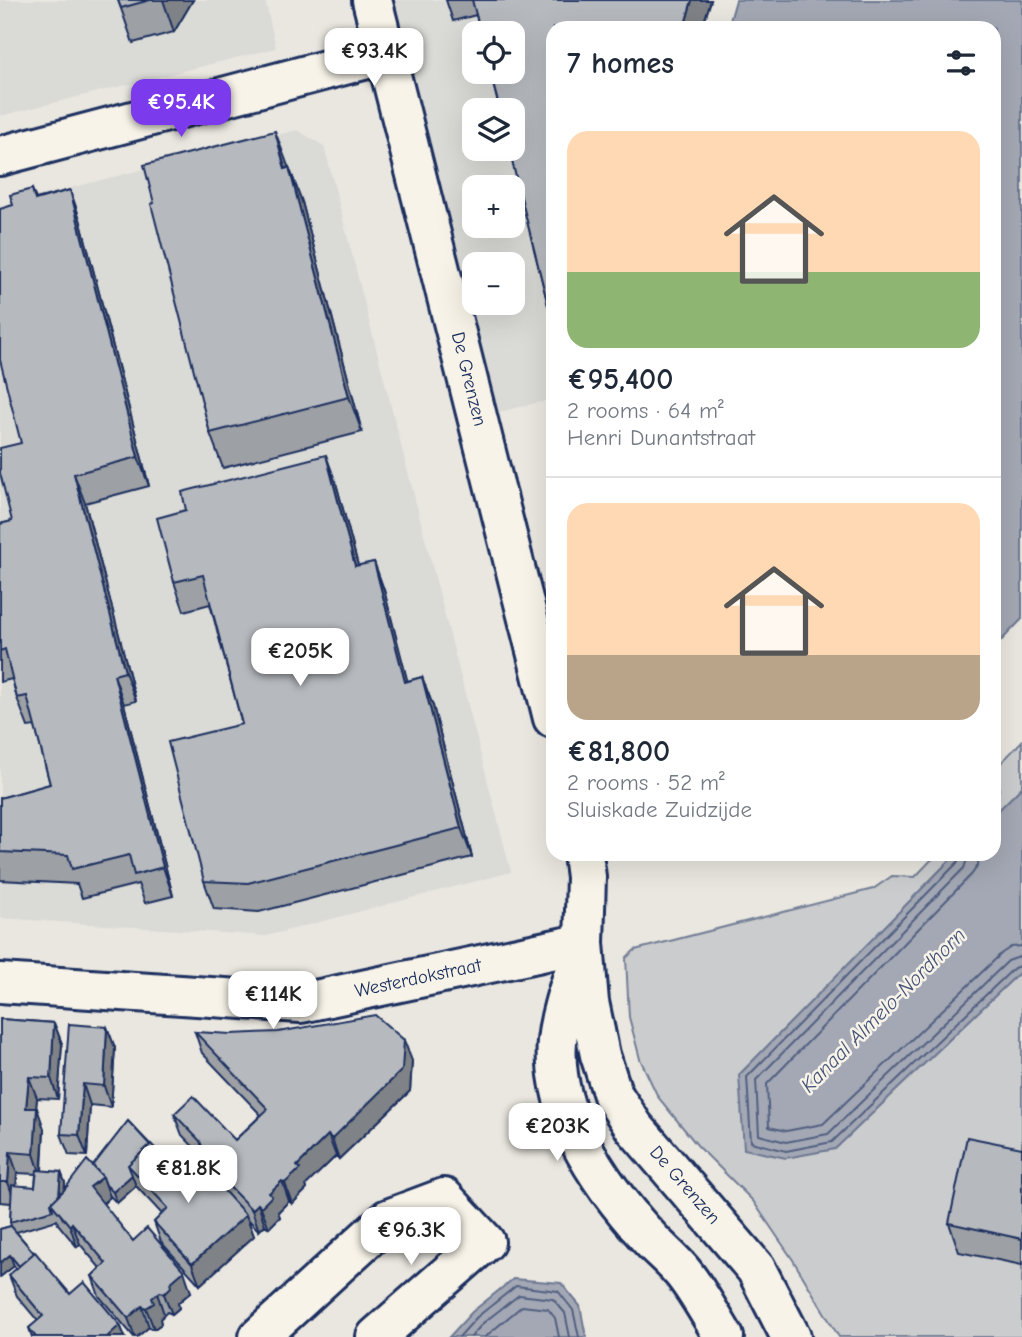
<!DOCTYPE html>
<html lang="en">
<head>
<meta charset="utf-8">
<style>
	:root { --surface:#fff; --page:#f2f2f3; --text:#1f2937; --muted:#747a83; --line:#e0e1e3; --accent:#7c3aed }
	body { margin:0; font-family:"Comic Neue",sans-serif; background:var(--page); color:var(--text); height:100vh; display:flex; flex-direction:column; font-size:26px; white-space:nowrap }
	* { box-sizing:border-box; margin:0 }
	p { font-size:23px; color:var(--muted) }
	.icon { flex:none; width:38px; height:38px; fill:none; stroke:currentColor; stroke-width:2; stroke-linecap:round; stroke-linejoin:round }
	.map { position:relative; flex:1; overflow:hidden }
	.sheet { position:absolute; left:546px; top:21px; width:455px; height:840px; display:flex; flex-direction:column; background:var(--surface); border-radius:21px; box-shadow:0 7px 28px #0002 }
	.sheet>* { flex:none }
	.buttons { position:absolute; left:462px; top:21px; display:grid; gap:14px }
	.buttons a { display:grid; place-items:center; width:63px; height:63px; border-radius:14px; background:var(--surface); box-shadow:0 7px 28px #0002; font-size:35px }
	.price { position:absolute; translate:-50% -60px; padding:0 16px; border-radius:14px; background:#fff; color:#222; font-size:23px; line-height:46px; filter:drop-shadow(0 2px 4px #0008) }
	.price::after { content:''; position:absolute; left:50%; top:42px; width:21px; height:16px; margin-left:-10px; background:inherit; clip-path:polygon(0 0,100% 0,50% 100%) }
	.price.selected { background:var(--accent); color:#fff }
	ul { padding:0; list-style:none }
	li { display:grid; align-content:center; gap:14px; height:371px; padding:0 21px }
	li+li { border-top:2px solid var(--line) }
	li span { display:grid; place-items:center; height:217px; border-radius:21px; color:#555 }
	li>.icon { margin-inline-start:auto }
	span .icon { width:126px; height:126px; fill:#fffc; stroke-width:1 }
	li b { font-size:30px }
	h2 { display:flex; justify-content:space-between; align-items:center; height:84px; padding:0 21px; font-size:30px }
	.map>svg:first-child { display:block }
	.built { fill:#dadad6; fill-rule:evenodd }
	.green { fill:#cbcccd; stroke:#737e96; stroke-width:2 }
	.water { fill:#a3a8b4; stroke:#6d7892; stroke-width:2 }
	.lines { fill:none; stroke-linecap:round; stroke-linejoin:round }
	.shore { stroke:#515f80; stroke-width:2 }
	.minor-casing { stroke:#1b2f5e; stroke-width:44 }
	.minor { stroke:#f7f3e8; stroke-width:38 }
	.wall { fill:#9da0a4; stroke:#1b2f5e; stroke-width:2; fill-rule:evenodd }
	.shaded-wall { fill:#7f8286; stroke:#1b2f5e; stroke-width:2 }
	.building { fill:#b6babf; stroke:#1b2f5e; stroke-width:2 }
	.labels { text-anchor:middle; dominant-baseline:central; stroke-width:5; stroke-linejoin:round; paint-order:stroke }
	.street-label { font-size:19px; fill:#1b2f5e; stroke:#f7f3e8 }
	.water-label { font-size:21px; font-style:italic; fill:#445378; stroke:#f7f3e8 }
</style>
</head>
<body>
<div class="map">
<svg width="1022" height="1337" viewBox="0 0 1022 1337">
	<rect width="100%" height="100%" fill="#eae7e0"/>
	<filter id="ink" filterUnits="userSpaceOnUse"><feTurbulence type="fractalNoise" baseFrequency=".0143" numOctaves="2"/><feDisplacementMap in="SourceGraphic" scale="14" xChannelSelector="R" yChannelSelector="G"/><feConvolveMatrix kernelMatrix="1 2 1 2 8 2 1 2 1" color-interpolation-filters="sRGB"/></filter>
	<g filter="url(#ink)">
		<path class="built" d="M 0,0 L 265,0 L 276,48 L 0,116 Z
			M 388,0 L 711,0 L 703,28 L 553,28 L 553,399 L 495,413 ZM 474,33 L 513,33 L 513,72 L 474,72 ZM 474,110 L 513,110 L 513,149 L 474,149 ZM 474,187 L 513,187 L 513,226 L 474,226 ZM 474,264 L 513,264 L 513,303 L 474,303 Z
			M 297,130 L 324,146 L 511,872 L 266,936 L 0,918 L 0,206 Z"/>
		<path class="green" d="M 1022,741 L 1022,787 L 994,815 L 994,796 L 999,791 L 999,765 Z
			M 937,854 L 956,854 L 739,1075 L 835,1149 L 1022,970 L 1022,1337 L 839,1337 L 793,1260 L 753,1201 L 697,1145 L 658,1097 L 640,1059 L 629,1017 L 626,958 L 635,950 L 873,889 L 892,876 L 915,877 Z"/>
		<path class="water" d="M 736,0 L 1022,0 L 1022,619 L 994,648 L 994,28 L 728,28 Z
			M 1022,787 L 1022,970 L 835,1149 L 786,1158 L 744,1149 L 739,1075 L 956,854 L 994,854 L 994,815 Z
			M 513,1279 L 561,1283 L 580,1306 L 586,1337 L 449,1337 L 472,1312 Z"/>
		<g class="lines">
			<path class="shore" d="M 960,854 L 958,862 L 747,1077 L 751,1142 L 786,1151 L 832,1142 L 1014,968 L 1022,965
				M 969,854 L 964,868 L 756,1080 L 759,1135 L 786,1142 L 828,1134 L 1008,961 L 1022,956
				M 979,854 L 978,865 L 972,874 L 767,1084 L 769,1127 L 786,1131 L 823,1124 L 1002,953 L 1011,947 L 1022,946
				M 459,1337 L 477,1317 L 516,1286 L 558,1291 L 573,1310 L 579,1337
				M 471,1337 L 483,1323 L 519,1295 L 553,1299 L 565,1313 L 570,1337
				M 485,1337 L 522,1306 L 548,1309 L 555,1318 L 559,1337"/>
			<defs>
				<path id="minor" d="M 372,0 L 553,718
					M 0,156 L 386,54
					M 583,854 L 586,877 L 584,943 L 589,1002 L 600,1055 L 613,1095 L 634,1127 L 756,1269 L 791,1337
					M 579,958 C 570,985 560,1012 557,1041 C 551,1116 602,1187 650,1239 C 661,1251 674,1261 684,1274 C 699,1293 711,1316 724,1337
					M 0,983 L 301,1003 L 584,943
					M 259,1337 L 388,1219 L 444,1198 L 485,1242 L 376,1337"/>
			</defs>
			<use href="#minor" class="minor-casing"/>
			<use href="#minor" class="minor"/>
		</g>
		<path class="wall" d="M 118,0 L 193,0 L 174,32 L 133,43 Z
			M 446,0 L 711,0 L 702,28 L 553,28 L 553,320 L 548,305 L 476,15 L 453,21 Z
			M 289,167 L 302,202 L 362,432 L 223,468 L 210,433 L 154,203 Z
			M 32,189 L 36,199 L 70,190 L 80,219 L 149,486 L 85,503 L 136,701 L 124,704 L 173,896 L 145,903 L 138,884 L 82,898 L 77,884 L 0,880 L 0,798 L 50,784 L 35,726 L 28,727 L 17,698 L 12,679 L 0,682 L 0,524 L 12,521 L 21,443 L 13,205 Z
			M 336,483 L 358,566 L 374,562 L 384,590 L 407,681 L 422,677 L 433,706 L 472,857 L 259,912 L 214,909 L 204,881 L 242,724 L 210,604 L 184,611 L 174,582 Z
			M 0,1019 L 54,1023 L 62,1044 L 58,1099 L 37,1098 L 36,1108 L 44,1129 L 42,1171 L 61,1172 L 65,1183 L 65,1189 L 93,1166 L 128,1121 L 191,1187 L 214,1179 L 207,1161 L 182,1135 L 174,1114 L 235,1140 L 261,1115 L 202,1053 L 195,1032 L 412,1061 L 410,1091 L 339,1159 L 336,1156 L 306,1185 L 307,1189 L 292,1204 L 289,1201 L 278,1212 L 280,1217 L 269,1228 L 265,1225 L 259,1231 L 248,1219 L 254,1236 L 200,1285 L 161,1242 L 154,1222 L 162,1214 L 136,1186 L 117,1203 L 110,1196 L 110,1197 L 103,1204 L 133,1241 L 191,1292 L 178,1303 L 179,1308 L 172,1314 L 167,1312 L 160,1319 L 161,1324 L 154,1329 L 149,1327 L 137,1337 L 134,1337 L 99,1296 L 92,1276 L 100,1268 L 80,1244 L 77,1247 L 58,1224 L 57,1220 L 16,1232 L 70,1294 L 120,1325 L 125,1337 L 32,1337 L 29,1328 L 38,1321 L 17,1296 L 9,1275 L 17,1269 L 14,1266 L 0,1277 L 0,1229 L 11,1226 L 10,1222 L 11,1203 L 0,1202 ZM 17,1173 L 36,1174 L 35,1187 L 16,1186 Z
			M 107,1027 L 115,1048 L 111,1107 L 90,1105 L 87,1156 L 69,1155 L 61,1134 Z
			M 1022,1148 L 1022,1265 L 959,1252 L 949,1223 Z"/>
		<path class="shaded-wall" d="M 163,0 L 193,0 L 174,32 Z
			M 692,0 L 711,0 L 702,28 L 684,28 Z
			M 275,131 L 288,166 L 298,204 L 285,169 Z
			M 289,167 L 302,202 L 362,432 L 349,397 Z
			M 70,190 L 80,219 L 149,486 L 138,457 Z
			M 326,455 L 336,483 L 366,595 L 355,566 Z
			M 74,474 L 85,503 L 136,701 L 125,672 Z
			M 374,562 L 384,590 L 415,710 L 405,682 Z
			M 114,675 L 124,704 L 173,896 L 163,867 Z
			M 422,677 L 433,706 L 472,857 L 461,828 Z
			M 54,1023 L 62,1044 L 58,1099 L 51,1078 Z
			M 107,1027 L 115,1048 L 111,1107 L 104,1086 Z
			M 404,1040 L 412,1061 L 410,1091 L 339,1159 L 332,1139 Z
			M 29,1077 L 37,1098 L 34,1129 L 26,1108 Z
			M 83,1084 L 90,1105 L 87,1156 L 79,1135 Z
			M 37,1108 L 44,1129 L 41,1175 L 34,1154 Z
			M 328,1135 L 336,1156 L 306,1185 L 307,1189 L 292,1204 L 285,1183 L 297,1166 Z
			M 10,1152 L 17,1173 L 15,1203 L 8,1182 Z
			M 61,1172 L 65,1183 L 62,1217 L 58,1208 Z
			M 132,1175 L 136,1186 L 117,1203 L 113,1192 Z
			M 103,1177 L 110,1197 L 97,1208 L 90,1187 Z
			M 282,1181 L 289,1201 L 278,1212 L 280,1217 L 269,1228 L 261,1207 L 269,1193 Z
			M 258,1204 L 265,1225 L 259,1231 L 252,1210 Z
			M 246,1215 L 254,1236 L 200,1285 L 192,1264 Z
			M 72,1223 L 80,1244 L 77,1247 L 70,1226 Z
			M 10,1255 L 14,1266 L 0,1277 L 0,1263 Z
			M 184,1271 L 191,1292 L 178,1303 L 179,1308 L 172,1314 L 164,1294 L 170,1283 Z
			M 157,1293 L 164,1314 L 160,1319 L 161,1324 L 154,1329 L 146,1308 L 152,1298 Z
			M 142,1306 L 149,1327 L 137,1337 L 135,1337 L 128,1318 Z
			M 120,1325 L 125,1337 L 107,1337 L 107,1336 Z"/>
		<path class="building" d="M 118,0 L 150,0 L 121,8 Z
			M 472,0 L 692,0 L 684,28 L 553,28 L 553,304 L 548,305 L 509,149 L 513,149 L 513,110 L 500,110 L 490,72 L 513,72 L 513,33 L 481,33 Z
			M 275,131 L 285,169 L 289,167 L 349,397 L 210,433 L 151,204 L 154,203 L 144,165 Z
			M 32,189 L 35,200 L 70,190 L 138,457 L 74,474 L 125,672 L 114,675 L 163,867 L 134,875 L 129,855 L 72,869 L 68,855 L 0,852 L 0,798 L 50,784 L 27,696 L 17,698 L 5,649 L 0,651 L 0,524 L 12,521 L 0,473 L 0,448 L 21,443 L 0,360 L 0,209 L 13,205 L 10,195 Z
			M 326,455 L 355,566 L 374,562 L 405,682 L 422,677 L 461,828 L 248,883 L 204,881 L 168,742 L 242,724 L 203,575 L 174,582 L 157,518 L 186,510 L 182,492 Z
			M 375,1015 L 404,1040 L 402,1070 L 332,1139 L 328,1135 L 297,1166 L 300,1169 L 285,1183 L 282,1181 L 269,1193 L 272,1196 L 261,1207 L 258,1204 L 252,1210 L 209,1166 L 200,1141 L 174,1114 L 193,1096 L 235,1140 L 268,1109 L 195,1032 L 231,1034 L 278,1032 Z
			M 0,1019 L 54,1023 L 51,1078 L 29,1077 L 26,1108 L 37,1108 L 34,1154 L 10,1152 L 8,1182 L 0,1182 Z
			M 69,1024 L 107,1027 L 104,1086 L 83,1084 L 79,1135 L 61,1134 Z
			M 128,1121 L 150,1145 L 128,1165 L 132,1175 L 113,1192 L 106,1185 L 103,1177 L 93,1166 Z
			M 967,1137 L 1022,1148 L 1022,1239 L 949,1223 Z
			M 151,1144 L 191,1187 L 207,1172 L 246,1215 L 192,1264 L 154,1222 L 168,1208 L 128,1165 Z
			M 87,1160 L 103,1177 L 90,1187 L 133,1241 L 147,1228 L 184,1271 L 170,1283 L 171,1287 L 164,1294 L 160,1292 L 152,1298 L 154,1303 L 146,1308 L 142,1306 L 128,1318 L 92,1276 L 106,1263 L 72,1223 L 70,1226 L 51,1203 L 64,1190 Z
			M 37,1170 L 61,1172 L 59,1195 L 51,1203 L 53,1210 L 10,1222 L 12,1185 L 35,1187 Z
			M 11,1226 L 34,1253 L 19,1266 L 10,1255 L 0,1263 L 0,1229 Z
			M 35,1252 L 70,1294 L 84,1282 L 120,1325 L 107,1337 L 36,1337 L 29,1328 L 43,1316 L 9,1275 Z"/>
	</g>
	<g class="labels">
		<g class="street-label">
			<text transform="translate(469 379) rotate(76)">De Grenzen</text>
			<text transform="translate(418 978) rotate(-12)">Westerdokstraat</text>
			<text transform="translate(685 1185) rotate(49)">De Grenzen</text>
		</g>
		<g class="water-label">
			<text transform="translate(883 1010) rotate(-45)">Kanaal Almelo-Nordhorn</text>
		</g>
	</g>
</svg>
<div class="buttons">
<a><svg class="icon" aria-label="locate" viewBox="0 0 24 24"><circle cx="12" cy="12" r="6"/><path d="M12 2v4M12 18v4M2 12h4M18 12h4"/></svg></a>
<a><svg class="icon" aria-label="layers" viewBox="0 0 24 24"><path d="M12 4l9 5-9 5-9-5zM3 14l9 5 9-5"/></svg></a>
<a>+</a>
<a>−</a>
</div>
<b class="price" style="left:374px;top:88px">€93.4K</b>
<b class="price selected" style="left:181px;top:139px">€95.4K</b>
<b class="price" style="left:300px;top:688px">€205K</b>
<b class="price" style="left:273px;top:1031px">€114K</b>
<b class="price" style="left:557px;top:1163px">€203K</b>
<b class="price" style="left:188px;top:1205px">€81.8K</b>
<b class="price" style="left:411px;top:1267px">€96.3K</b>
<section class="sheet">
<h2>7 homes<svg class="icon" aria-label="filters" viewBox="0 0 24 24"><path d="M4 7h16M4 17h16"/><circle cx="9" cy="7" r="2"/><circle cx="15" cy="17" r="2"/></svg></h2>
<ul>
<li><span style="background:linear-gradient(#ffd9b3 65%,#8fb573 0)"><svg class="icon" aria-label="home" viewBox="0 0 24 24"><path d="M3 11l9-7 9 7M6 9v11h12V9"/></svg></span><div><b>€95,400</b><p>2 rooms · 64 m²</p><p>Henri Dunantstraat</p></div></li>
<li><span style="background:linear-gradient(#ffd9b3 70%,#b9a48a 0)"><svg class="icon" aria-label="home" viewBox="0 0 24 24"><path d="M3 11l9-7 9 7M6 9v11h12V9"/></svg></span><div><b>€81,800</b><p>2 rooms · 52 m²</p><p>Sluiskade Zuidzijde</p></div></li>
</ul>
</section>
</div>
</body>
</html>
